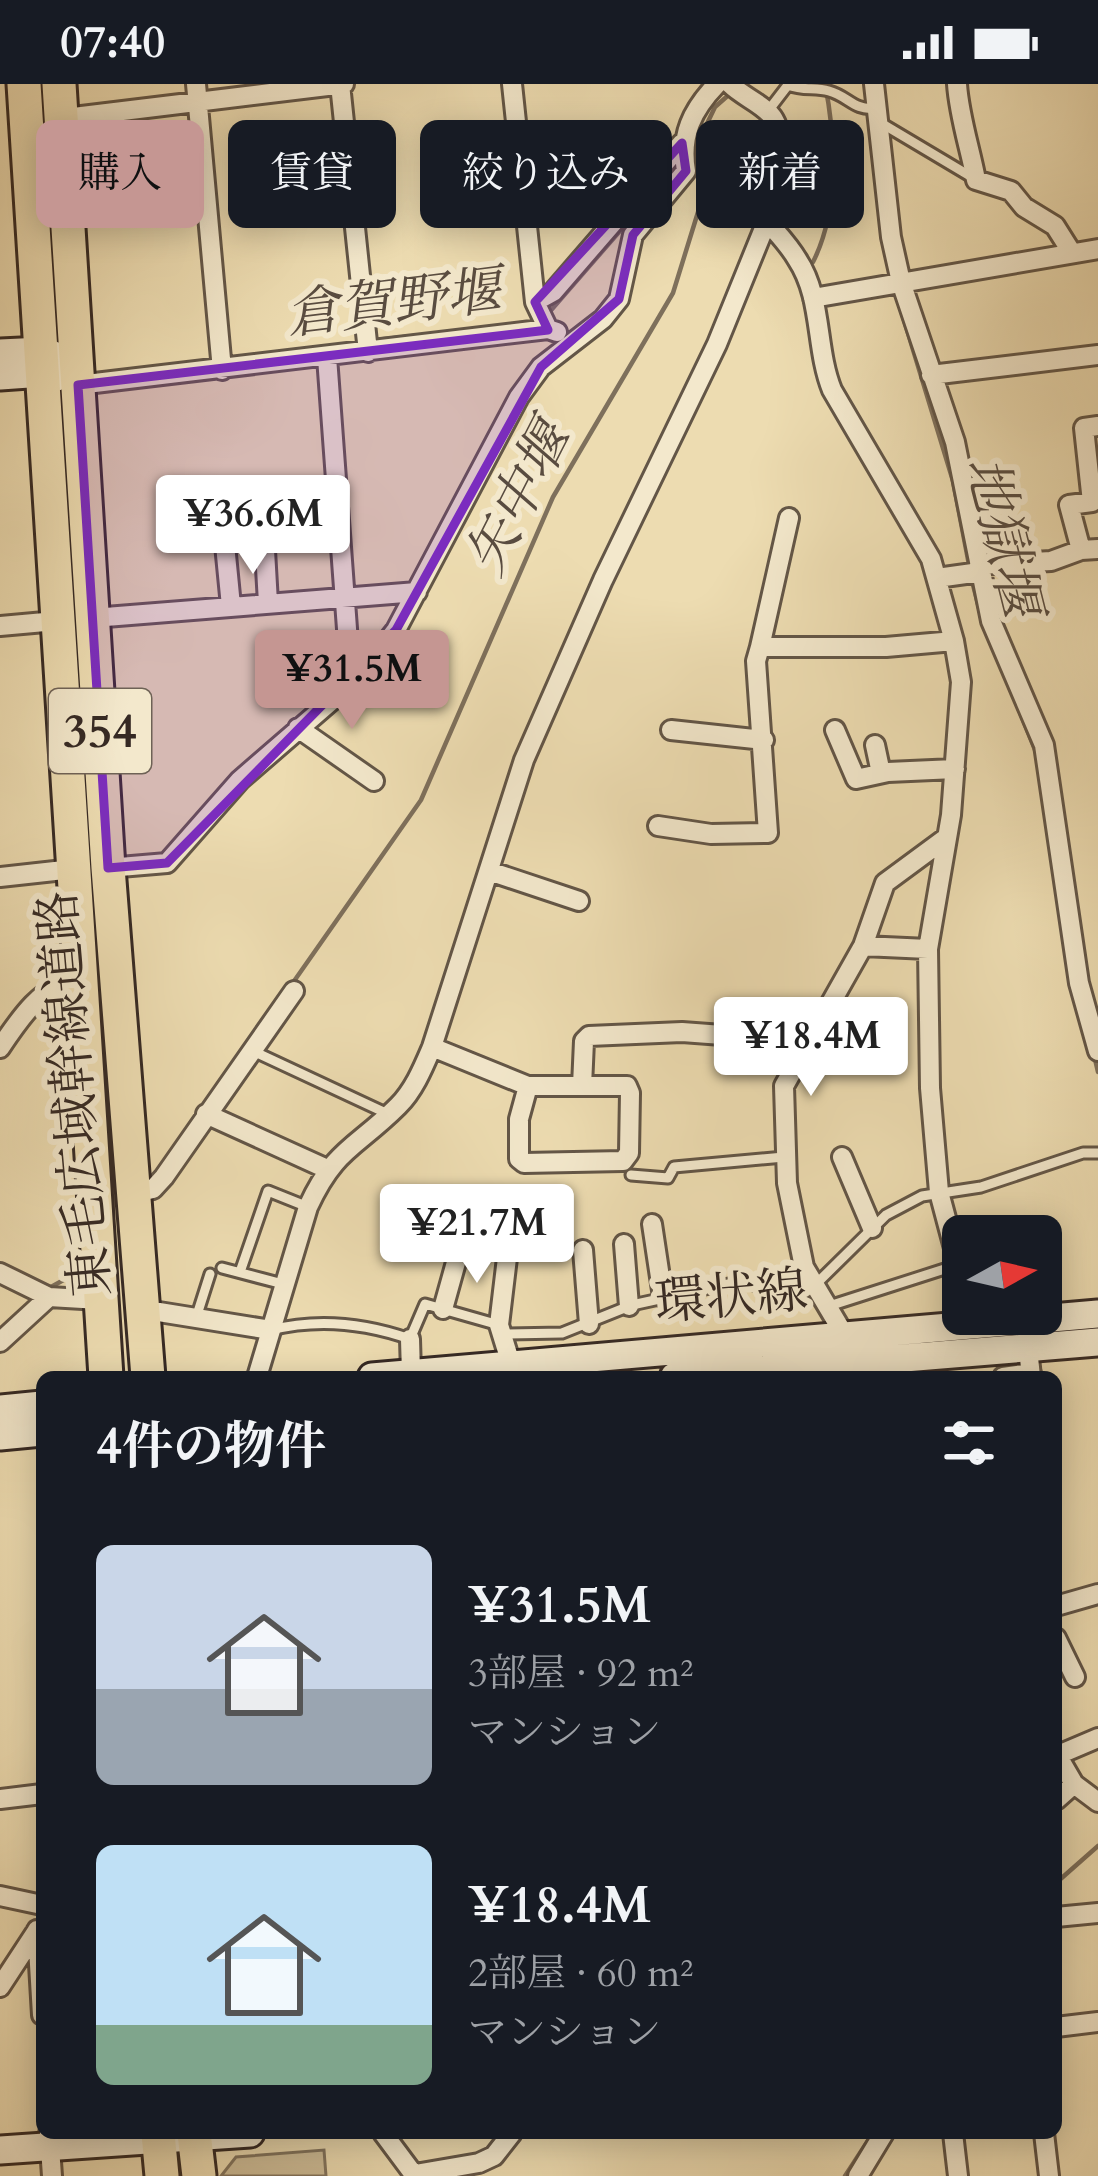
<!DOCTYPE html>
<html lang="ja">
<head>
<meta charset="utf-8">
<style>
	:root { --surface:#171b24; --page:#20242c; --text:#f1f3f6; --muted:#9ea1a6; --accent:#c59692 }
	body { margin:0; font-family:Cardo,"Noto Serif JP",serif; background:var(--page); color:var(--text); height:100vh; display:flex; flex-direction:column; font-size:45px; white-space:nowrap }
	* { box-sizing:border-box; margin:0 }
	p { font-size:39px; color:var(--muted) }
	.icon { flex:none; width:66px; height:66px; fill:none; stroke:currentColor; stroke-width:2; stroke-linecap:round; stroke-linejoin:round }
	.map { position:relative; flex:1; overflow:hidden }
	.side { position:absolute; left:36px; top:1287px; width:1026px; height:768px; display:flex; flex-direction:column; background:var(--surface); border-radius:18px; box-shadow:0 6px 30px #0003 }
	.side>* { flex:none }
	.top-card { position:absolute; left:36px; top:36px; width:1026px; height:108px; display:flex; gap:24px }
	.needle { width:78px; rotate:82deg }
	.controls { position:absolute; left:942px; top:1131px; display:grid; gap:24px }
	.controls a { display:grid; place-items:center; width:120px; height:120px; border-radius:18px; background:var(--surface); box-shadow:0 6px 30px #0003; font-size:60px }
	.price { position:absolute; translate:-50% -102px; padding:0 27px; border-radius:12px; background:#fff; color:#222; font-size:39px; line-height:78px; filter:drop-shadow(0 3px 6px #0008) }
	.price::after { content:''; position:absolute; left:50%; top:72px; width:36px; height:27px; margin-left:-18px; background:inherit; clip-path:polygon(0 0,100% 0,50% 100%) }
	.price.on { background:var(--accent); color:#111 }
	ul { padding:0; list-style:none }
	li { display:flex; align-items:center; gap:36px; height:300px; padding:0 60px }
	li span { display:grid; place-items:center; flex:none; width:336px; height:240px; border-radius:18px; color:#555 }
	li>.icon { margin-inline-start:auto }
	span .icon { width:144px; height:144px; fill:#fffc; stroke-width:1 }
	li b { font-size:51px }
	h2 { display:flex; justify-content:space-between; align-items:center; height:144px; padding:0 60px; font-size:51px }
	.chip { padding:0 42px; border-radius:18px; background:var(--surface); box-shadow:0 6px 30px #0003; font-size:42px; line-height:108px }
	.chip.on { background:var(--accent); color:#111 }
	.status { display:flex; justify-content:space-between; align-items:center; height:84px; padding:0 60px; background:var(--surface); direction:ltr }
	.status svg { height:33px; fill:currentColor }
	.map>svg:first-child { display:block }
	.green { fill:#cebe99; stroke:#82745e; stroke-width:3 }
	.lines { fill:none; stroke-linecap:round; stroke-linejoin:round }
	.stream { stroke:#7e705c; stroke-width:4.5 }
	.lane-casing { stroke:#635647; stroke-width:15 }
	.street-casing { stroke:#635647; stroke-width:24 }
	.secondary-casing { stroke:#352924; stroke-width:33 }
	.highway-casing { stroke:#352924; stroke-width:39 }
	.lane { stroke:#f3e8cc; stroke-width:9 }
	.street { stroke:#f3e8cc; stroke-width:18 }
	.secondary { stroke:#f3e8cc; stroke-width:27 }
	.highway { stroke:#eddcb1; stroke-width:33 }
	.marked { fill:#7b2cbf; fill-opacity:0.2; stroke:#7b2cbf; stroke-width:9; stroke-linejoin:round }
	.labels { text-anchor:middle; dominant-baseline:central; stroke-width:12; stroke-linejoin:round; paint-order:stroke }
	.shield { fill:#f3e8cc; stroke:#6e6256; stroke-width:3 }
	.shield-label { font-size:48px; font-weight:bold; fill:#352924 }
	.street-label { font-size:51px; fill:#352924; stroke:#f3e8cc }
	.water-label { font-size:54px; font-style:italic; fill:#594c40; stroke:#f3e8cc }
</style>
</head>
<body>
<div class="status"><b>07:40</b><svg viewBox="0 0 49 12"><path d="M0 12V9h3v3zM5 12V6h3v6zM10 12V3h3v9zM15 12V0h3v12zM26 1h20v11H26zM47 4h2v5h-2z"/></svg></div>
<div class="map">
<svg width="1098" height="2092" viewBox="0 0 1098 2092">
	<rect width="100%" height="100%" fill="#eddcb1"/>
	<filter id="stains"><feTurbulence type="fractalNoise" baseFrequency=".00167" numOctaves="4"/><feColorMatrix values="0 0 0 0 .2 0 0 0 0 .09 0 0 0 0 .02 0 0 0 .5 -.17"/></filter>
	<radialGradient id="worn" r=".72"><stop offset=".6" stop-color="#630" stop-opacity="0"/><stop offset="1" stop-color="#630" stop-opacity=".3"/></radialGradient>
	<path class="green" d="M 582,83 L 593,118 L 573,136 L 534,141 L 529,90 Z
		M 71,427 L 115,1078 L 113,1157 L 67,503 Z
		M 324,2066 L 326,2092 L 221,2092 L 236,2073 Z"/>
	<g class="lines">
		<path class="stream" d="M 691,64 L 698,41
			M 813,178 C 839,127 836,55 825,0
			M 897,213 L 953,397 L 970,486
			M 546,232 L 680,78
			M 375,256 L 423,251
			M 972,497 L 981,532
			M 1019,626 L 1037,671
			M 292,900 L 421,716 L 553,413 L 673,209 L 707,99 L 703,48 L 715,23 L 732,8
			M 1094,971 L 1098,988
			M 51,1203 L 76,1189
			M 1056,1799 L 1098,1762
			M 845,2092 L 873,2049"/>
		<defs>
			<path id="lane" d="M 768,27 L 788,1 C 803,7 815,3 829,7 C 848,12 854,27 875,24
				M 881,39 L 975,95
				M 253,967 L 388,1030
				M 631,1091 L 668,1094 L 674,1083 L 784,1073
				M 222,1184 L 283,1200
				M 240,1188 L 268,1107 L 308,1123
				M 826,1223 L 957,1181
				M 196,1234 L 210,1190
				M 271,1246 C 318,1234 364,1239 410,1255 L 425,1220 L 499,1241
				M 501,1250 L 562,1249 L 632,1221 L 742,1197 L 794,1215 L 814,1202 L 886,1131 L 922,1112 L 981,1103 L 1083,1069 L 1098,1069"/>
			<path id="street" d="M 196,0 L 222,286
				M 340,0 L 368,268
				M 512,0 L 535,218 L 548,245 L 557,248
				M 730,0 C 742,12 759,18 770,30 C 792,54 771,108 767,137 C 777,149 789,161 797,175 C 823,214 815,264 832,306 L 931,475 L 954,557 L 961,598 L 951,731 L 928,865 L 930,1004 L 939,1108 L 963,1198
				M 874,0 L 891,153 L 901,198 L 955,358 L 991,537 L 1044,661 L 1079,899 L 1098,967
				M 957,0 C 959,32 970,64 976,96 L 1011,107 L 1024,123 L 1055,142 L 1072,169
				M 57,35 L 344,0
				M 813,214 L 1098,165
				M 535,218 L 553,208 L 682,59
				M 327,273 L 351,599
				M 931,291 L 1098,271
				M 78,301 L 548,245
				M 222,430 L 231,522
				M 1081,466 L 1069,421 L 1092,418 L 1084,344 L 1098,342
				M 979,481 L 1051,477 L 1081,466 L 1098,465
				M 937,494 L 980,488
				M 268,519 L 263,431 L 337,421
				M 93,534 L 417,508
				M 0,542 L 56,537
				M 760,563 L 789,434
				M 298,644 L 374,697
				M 671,646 L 764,656
				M 835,646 L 856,695 L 888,688 L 955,685
				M 875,661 L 881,689
				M 658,742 L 711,750 L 768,749 L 756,577 L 760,563 L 886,563 L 954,557
				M 108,784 L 167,779 L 240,696 L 359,593 L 396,546 L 519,313 L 541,283 L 603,235 L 619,215 L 633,151 L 686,87 C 680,51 692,26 717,0
				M 489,787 L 579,817
				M 0,793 L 73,785
				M 863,862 L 928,865
				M 432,963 L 528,1002 L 582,1002 L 584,957 L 589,952 L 682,948 L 749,953 L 778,943 L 817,943
				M 0,964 C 20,934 42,901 78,895
				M 528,1002 L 519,1035 L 519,1075 L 524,1079 L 623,1077 L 629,1069 L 630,1009 L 627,1002 L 582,1002
				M 206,1030 L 327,1085
				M 842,1073 L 872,1144
				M 135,1109 L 153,1105 L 164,1093 L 294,907
				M 652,1140 L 663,1213
				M 624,1160 L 629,1222
				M 583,1166 L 589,1240
				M 0,1189 L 49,1213 L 100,1216
				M 443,1225 L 460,1164
				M 144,1229 L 159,1228 L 271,1246
				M 410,1255 L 411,1289
				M 0,1258 L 49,1213
				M 1028,1264 L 1031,1293
				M 511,1280 L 499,1241 L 512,1132
				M 257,1293 L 308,1123 C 335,1064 356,1064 398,1022 C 414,1006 423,984 432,963 L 524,676 L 603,496 L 717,260 L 767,137
				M 880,1293 L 871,1276 L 845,1252 L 804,1183 L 787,1099 L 784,1002 L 863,862 L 885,799 L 946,754
				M 1003,1293 L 1031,1289
				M 1056,1522 L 1098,1510
				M 1056,1554 L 1075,1593
				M 1056,1669 L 1074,1700 L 1098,1718
				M 1058,1671 L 1098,1654
				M 0,1715 L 42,1710
				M 1056,1716 L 1074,1700
				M 0,1812 L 42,1821
				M 1056,1833 L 1098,1829
				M 37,1846 L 42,1931
				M 0,1903 L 36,1848
				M 1056,1943 L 1098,1938
				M 49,2049 L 52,2092
				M 383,2049 L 415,2092
				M 953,2049 L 958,2092
				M 1044,2049 L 1049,2092
				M 415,2090 L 479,2079 L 494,2072 L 512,2049
				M 858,2092 L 884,2049"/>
			<path id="secondary" d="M 0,269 L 42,267 L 76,279
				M 0,292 L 43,289 L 57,293
				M 372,1293 L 1098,1230
				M 674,1293 L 1098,1258
				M 0,1325 L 42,1321
				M 0,1352 L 42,1348
				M 0,2066 L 250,2049"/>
			<path id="highway" d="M 24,0 L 106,1293
				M 59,0 L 108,784 L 148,1293
				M 158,2049 L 162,2092
				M 194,2049 L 199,2092"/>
		</defs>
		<use href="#lane" class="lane-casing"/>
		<use href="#street" class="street-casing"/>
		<use href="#secondary" class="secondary-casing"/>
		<use href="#highway" class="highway-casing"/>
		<use href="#lane" class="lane"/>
		<use href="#street" class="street"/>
		<use href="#secondary" class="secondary"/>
		<use href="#highway" class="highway"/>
	</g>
	<path class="marked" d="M 682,59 L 686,87 L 633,151 L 619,215 L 541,283 L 396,546 L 167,779 L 108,784 L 78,301 L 548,246 L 535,218 Z"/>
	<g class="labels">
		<rect class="shield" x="49" y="605" width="102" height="84" rx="9"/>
		<g class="shield-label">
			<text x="100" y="647">354</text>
		</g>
		<g class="street-label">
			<text transform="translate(75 1010) rotate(-95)">東毛広域幹線道路</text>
			<text transform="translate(731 1213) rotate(-5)">環状線</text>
		</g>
		<g class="water-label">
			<text transform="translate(393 220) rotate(-7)">倉賀野堰</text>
			<text transform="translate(519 415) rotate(-63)">矢中堰</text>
			<text transform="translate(1002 452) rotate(76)">地獄堰</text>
		</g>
	</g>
	<rect width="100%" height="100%" filter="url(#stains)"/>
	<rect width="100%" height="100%" fill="url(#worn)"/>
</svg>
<div class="controls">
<a><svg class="needle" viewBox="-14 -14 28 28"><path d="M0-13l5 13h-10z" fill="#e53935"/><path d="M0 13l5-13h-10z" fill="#9ea1a6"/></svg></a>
</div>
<b class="price" style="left:253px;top:493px">¥36.6M</b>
<b class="price on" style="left:352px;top:648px">¥31.5M</b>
<b class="price" style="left:811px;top:1015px">¥18.4M</b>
<b class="price" style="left:477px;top:1202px">¥21.7M</b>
<div class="top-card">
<a class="chip on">購入</a>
<a class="chip">賃貸</a>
<a class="chip">絞り込み</a>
<a class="chip">新着</a>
</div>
<section class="side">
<h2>4件の物件<svg class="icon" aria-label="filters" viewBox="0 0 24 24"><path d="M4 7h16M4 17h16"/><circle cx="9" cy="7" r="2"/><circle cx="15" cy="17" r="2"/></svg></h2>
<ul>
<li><span style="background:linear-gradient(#c9d6e8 60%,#9aa5b1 0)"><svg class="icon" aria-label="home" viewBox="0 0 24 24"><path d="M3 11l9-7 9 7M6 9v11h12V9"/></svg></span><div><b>¥31.5M</b><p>3部屋 · 92 m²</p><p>マンション</p></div></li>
<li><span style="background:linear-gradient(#bfe0f5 75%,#7fa58c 0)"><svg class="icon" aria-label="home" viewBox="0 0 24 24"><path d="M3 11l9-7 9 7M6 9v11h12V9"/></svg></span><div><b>¥18.4M</b><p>2部屋 · 60 m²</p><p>マンション</p></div></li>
</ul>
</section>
</div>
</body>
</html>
